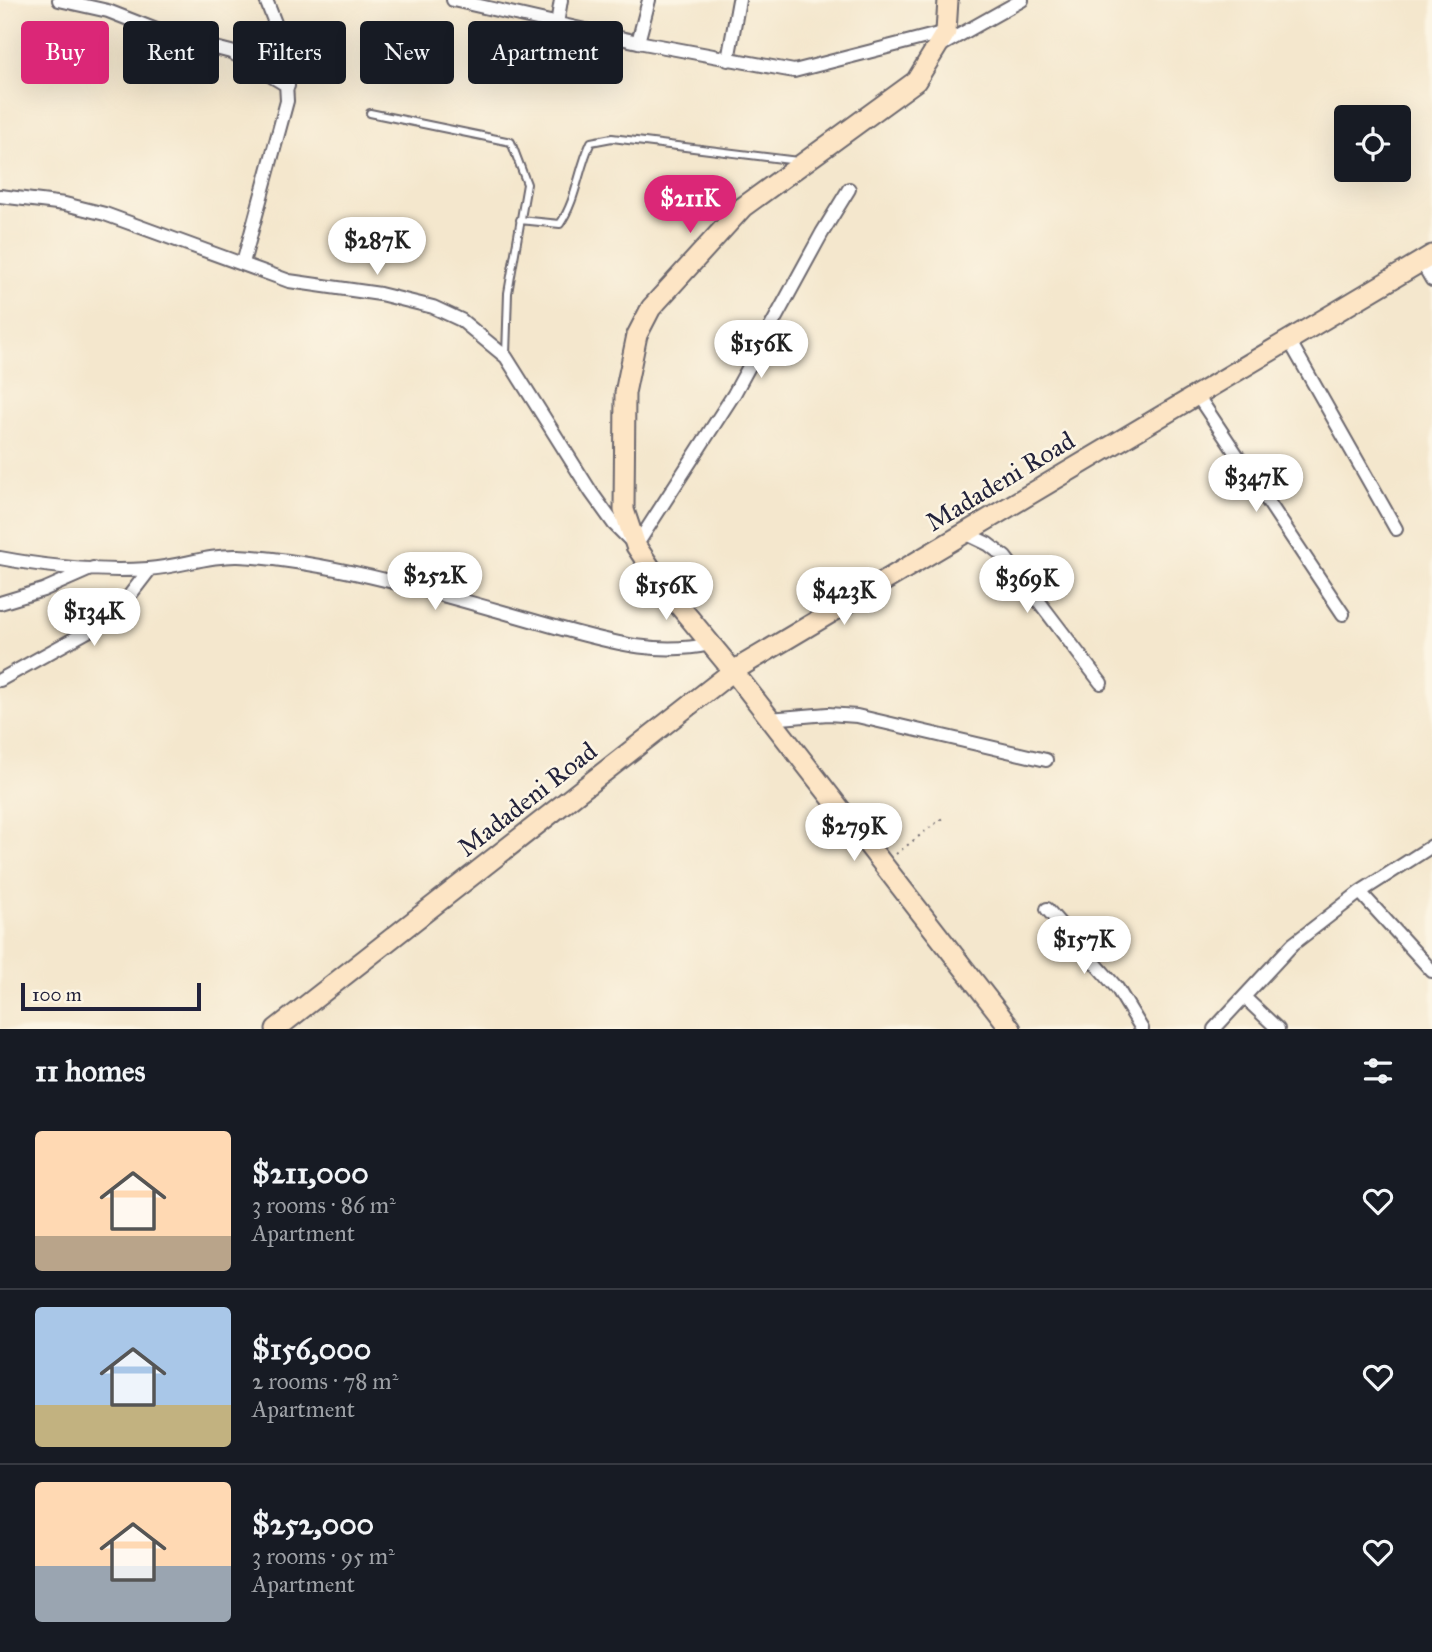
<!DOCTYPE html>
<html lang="en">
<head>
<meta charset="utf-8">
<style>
	:root { --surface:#171b24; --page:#242831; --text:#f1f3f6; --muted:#9ea1a6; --line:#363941; --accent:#db2777 }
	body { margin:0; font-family:"IM FELL Great Primer",serif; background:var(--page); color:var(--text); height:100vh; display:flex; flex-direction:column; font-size:26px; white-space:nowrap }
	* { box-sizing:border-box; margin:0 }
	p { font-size:23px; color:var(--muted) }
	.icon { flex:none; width:38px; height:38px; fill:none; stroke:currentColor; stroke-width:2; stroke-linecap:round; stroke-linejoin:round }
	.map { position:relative; height:1029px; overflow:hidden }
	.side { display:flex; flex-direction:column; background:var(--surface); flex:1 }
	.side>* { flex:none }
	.guide { position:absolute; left:21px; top:21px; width:700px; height:63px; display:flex; gap:14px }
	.tools { position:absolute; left:1334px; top:105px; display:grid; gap:14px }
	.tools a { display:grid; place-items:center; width:77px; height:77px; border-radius:7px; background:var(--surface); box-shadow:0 7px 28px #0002; font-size:35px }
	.scale { position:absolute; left:21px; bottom:18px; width:180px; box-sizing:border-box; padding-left:7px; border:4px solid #22223b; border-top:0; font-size:19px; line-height:24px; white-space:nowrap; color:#22223b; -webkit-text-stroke:5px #fcf5e5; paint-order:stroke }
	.price { position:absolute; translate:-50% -60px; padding:0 16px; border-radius:24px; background:#fff; color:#222; font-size:23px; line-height:46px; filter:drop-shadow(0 2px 4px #0008) }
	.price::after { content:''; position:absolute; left:50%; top:42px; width:21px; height:16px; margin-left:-10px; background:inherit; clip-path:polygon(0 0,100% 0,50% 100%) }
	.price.on { background:var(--accent); color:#fff }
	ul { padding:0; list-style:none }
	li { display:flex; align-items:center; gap:21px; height:175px; padding:0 35px }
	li+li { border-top:2px solid var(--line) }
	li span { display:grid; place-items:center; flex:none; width:196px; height:140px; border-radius:7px; color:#555 }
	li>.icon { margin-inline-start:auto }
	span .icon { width:84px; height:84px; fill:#fffc; stroke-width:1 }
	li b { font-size:30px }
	h2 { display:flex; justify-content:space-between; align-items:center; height:84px; padding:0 35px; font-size:30px }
	.chip { padding:0 24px; border-radius:7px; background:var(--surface); box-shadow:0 7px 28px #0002; font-size:24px; line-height:63px }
	.chip.on { background:var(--accent); color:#fff }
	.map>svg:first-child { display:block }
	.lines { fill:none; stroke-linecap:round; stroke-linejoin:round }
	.lane-casing { stroke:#6c676e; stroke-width:10 }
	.street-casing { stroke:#6c676e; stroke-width:16 }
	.secondary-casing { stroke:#6c676e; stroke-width:23 }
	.path { stroke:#6c676e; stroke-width:2; stroke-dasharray:2 5; stroke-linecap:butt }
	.lane { stroke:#fff; stroke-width:6 }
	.street { stroke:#fff; stroke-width:12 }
	.secondary { stroke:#fde5c5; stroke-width:19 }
	.labels { text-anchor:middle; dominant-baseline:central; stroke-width:5; stroke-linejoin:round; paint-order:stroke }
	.street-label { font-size:26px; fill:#22223b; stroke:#fcf5e5 }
</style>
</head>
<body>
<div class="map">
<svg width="1432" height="1029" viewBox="0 0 1432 1029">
	<rect width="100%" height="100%" fill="#fcf5e5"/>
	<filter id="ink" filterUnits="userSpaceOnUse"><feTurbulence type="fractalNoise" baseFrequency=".0143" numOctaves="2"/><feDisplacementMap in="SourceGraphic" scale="14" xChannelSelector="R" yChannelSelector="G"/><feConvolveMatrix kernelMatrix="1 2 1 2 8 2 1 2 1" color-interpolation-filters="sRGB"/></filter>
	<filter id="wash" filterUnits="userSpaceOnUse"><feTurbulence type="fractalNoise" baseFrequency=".00686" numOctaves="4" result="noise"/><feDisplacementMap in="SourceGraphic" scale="28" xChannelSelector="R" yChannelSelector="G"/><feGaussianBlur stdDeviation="1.57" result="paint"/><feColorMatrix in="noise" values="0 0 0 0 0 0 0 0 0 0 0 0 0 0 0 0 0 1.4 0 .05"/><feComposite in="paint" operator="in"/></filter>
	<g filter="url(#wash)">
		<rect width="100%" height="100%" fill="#f4e7cd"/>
	</g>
	<g filter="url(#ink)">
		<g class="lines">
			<defs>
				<path id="lane" d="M 370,113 L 511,142 L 527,184 L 508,293 L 506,355
					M 520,220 L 560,224 C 577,199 578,170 591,142 L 612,138 L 798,161"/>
				<path id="street" d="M 59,0 L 108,11 L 177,38 L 231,52 L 288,86
					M 453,0 L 638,42 L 794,71 L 946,32
					M 557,24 L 561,0
					M 638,42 L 649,0
					M 940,46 L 1022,0
					M 728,60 L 739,0
					M 0,196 L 65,204 L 105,214 L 289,281 L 380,294 L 433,307 L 461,320 L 506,357 L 591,492 L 614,524 L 636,546 L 734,394 L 822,233 L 849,189
					M 1421,261 L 1432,280
					M 243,263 L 287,101 L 284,46 L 266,0
					M 1289,340 L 1396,529
					M 1197,395 L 1343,614
					M 963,532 L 988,544 L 1005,557 L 1101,683
					M 0,558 C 48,567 100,572 148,569 C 179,567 207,555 238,556 C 343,561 467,603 570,631 C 618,644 661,655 711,644
					M 0,603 L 43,590 L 93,568
					M 0,680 L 106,621 L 120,608 L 150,569
					M 769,719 L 828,714 L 857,716 L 1046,760
					M 1360,892 L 1432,971
					M 1047,909 L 1117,988 L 1142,1029
					M 1244,997 L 1278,1029
					M 1214,1029 L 1293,944 L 1360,892 L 1432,846"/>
				<path id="secondary" d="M 948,0 L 946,32 L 916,81 L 743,207 L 651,308 L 637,335 L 625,393 L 624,510 L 636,546 L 662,585 L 733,671 L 1011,1029
					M 276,1029 L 733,671 L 1432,255"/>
			</defs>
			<use href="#lane" class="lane-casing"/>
			<use href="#street" class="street-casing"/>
			<use href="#secondary" class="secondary-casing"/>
			<path class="path" d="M 896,854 L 945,816"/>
			<use href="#lane" class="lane"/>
			<use href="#street" class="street"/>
			<use href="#secondary" class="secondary"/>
		</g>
	</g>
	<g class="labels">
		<g class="street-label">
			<text transform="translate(1000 481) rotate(-31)">Madadeni Road</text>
			<text transform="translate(527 799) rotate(-38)">Madadeni Road</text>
		</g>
	</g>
</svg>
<div class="tools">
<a><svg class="icon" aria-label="locate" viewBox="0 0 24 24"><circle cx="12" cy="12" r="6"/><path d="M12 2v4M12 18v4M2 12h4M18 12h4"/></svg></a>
</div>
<div class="scale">100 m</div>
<b class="price on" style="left:690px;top:235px">$211K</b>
<b class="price" style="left:377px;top:277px">$287K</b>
<b class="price" style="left:761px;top:380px">$156K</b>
<b class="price" style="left:1256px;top:514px">$347K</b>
<b class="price" style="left:435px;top:612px">$252K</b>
<b class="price" style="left:1027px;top:615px">$369K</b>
<b class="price" style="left:666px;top:622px">$156K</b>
<b class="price" style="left:844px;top:627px">$423K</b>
<b class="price" style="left:94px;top:648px">$134K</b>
<b class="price" style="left:854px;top:863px">$279K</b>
<b class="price" style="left:1084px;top:976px">$157K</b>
<div class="guide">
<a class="chip on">Buy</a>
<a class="chip">Rent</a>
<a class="chip">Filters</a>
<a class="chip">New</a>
<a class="chip">Apartment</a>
</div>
</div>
<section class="side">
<h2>11 homes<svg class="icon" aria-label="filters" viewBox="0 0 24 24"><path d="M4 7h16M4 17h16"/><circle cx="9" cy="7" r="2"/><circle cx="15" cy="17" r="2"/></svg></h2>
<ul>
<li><span style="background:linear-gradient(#ffd9b3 75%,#b9a48a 0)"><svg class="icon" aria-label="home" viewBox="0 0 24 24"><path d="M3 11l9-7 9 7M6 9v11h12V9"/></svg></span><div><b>$211,000</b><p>3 rooms · 86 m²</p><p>Apartment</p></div><svg class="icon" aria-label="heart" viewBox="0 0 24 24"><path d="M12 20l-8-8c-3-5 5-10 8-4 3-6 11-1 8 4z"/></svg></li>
<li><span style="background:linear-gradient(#a9c7e8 70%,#c2b280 0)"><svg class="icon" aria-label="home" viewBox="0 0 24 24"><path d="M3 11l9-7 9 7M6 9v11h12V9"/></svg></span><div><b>$156,000</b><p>2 rooms · 78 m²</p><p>Apartment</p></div><svg class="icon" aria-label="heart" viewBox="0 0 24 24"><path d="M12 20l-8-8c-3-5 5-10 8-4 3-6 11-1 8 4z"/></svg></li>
<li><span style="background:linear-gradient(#ffd9b3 60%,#9aa5b1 0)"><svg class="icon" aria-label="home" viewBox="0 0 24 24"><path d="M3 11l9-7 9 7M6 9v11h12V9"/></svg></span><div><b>$252,000</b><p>3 rooms · 95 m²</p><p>Apartment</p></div><svg class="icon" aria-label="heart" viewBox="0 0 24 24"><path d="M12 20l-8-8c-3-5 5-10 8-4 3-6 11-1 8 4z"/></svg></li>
</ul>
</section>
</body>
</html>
